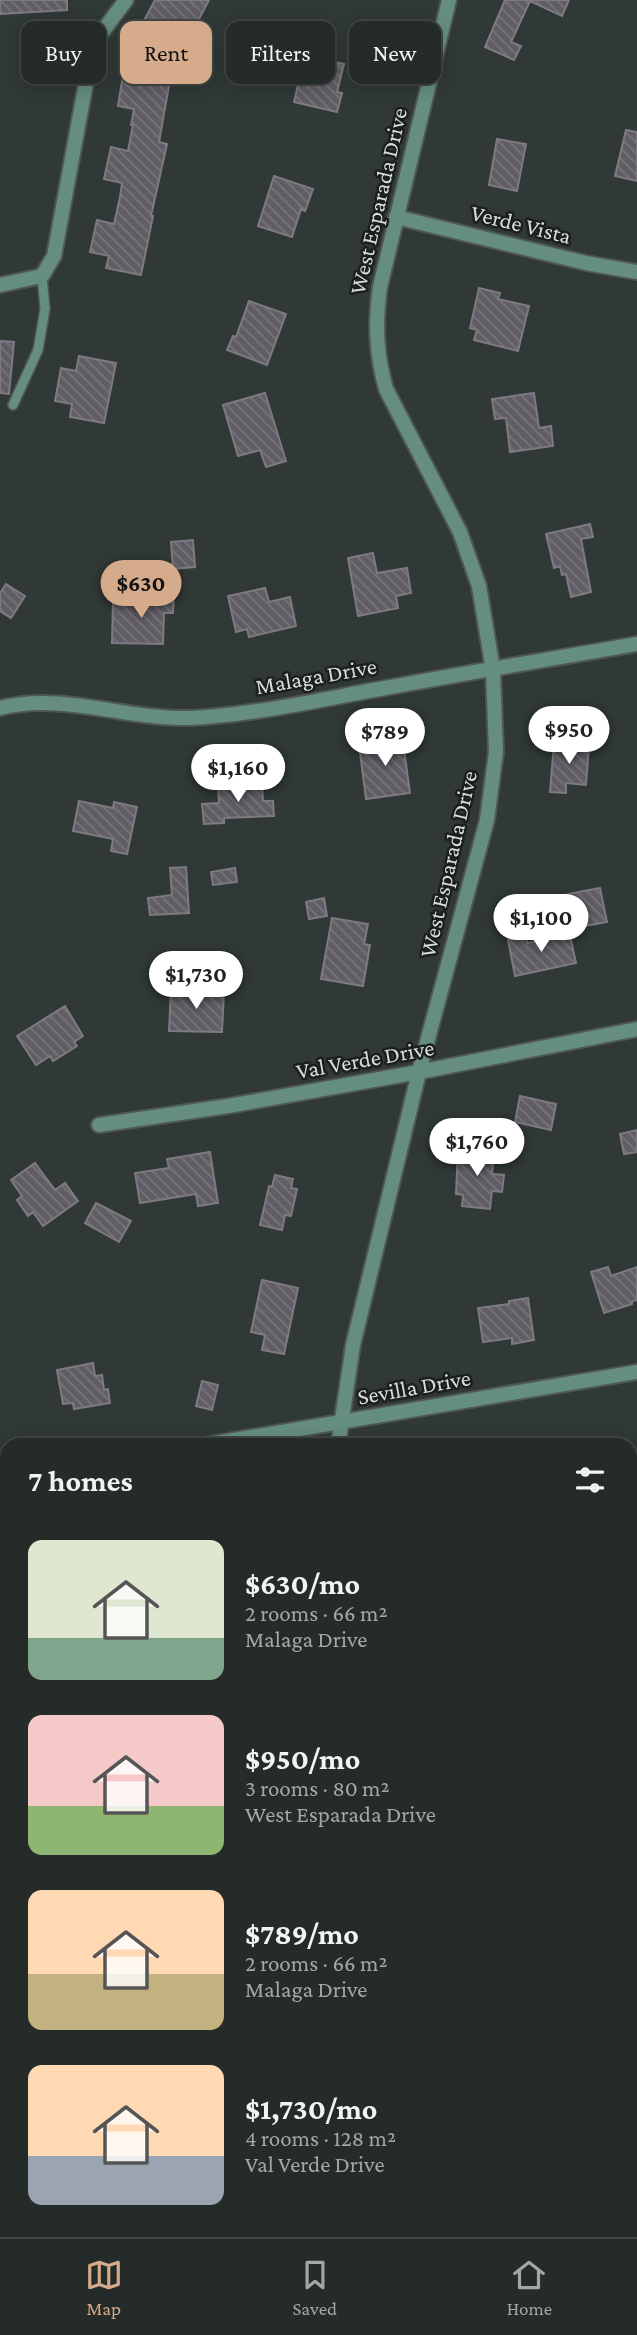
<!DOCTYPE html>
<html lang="en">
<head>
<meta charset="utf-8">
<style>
	:root { --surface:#242b28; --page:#303734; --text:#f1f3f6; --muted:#a3a7a8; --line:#414745; --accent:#d6ab8b }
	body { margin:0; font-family:"Crimson Pro",serif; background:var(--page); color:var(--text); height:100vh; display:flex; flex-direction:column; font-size:26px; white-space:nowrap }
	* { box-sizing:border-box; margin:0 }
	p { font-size:23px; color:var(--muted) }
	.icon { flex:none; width:38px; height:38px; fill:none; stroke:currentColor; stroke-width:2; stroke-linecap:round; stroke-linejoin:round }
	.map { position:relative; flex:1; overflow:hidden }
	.details { position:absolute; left:0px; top:1438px; width:637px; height:800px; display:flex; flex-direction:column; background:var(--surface); border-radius:21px 21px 0 0; box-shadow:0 4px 18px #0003,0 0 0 2px var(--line) }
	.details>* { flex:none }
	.top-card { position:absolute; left:21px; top:21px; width:595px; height:63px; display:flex; gap:14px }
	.price { position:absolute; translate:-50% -60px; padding:0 16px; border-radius:24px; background:#fff; color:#222; font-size:23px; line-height:46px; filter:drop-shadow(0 2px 4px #0008) }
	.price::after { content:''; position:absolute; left:50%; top:42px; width:21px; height:16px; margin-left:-10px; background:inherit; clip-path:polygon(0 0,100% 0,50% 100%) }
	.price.selected { background:var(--accent); color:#111 }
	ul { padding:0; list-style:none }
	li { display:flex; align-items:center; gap:21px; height:175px; padding:0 28px }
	li span { display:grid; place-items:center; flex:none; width:196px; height:140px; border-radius:14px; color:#555 }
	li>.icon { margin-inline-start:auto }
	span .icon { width:84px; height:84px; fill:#fffc; stroke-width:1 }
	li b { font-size:30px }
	h2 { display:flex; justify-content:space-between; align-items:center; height:84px; padding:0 28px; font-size:30px }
	.chip { padding:0 24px; border-radius:14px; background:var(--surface); box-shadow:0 4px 18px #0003,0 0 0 2px var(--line); font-size:24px; line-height:63px }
	.chip.selected { background:var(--accent); color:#111 }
	.menu { display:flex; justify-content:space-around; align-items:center; height:98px; border-top:2px solid var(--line); background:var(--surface); font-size:19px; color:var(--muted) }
	.menu a { display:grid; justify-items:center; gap:4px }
	.menu .selected { color:var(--accent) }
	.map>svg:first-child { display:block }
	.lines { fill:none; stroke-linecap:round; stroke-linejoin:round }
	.stream { stroke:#07866f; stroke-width:4.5 }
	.building { fill:url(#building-back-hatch); stroke:#7e7a82; stroke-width:2 }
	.service-casing { stroke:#4e5754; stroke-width:12 }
	.minor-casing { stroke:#4e5754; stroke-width:18 }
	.service { stroke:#668d81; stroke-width:9 }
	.minor { stroke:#668d81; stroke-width:14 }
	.labels { text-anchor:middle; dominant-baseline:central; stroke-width:5; stroke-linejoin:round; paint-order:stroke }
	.street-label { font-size:23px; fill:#d8dedc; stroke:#1b1f1e }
</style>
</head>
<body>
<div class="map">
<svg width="637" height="2237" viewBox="0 0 637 2237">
	<defs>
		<pattern id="building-back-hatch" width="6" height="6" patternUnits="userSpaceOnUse" patternTransform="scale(1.75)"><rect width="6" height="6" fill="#615d65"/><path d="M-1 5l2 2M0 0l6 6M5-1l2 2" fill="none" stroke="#77747a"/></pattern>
	</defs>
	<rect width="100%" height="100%" fill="#303936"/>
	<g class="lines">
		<path class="stream" d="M 630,1732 L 635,1723
			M 518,2237 L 519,2231"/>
	</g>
	<path class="building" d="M 0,0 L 67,0 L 67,10 L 0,14 Z
		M 155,0 L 209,0 L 179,57 L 150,42 L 156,31 L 142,24 Z
		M 505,0 L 569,0 L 562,16 L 530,1 L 511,42 L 521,46 L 514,60 L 485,47 Z
		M 305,55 L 344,64 L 337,92 L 342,93 L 337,112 L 294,102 Z
		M 145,62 L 181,68 L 178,82 L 170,80 L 159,142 L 167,144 L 151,216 L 153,216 L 141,275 L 106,268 L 109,256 L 90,252 L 97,220 L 114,224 L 120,197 L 122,183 L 104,179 L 111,147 L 128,151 L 133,125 L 131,125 L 134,109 L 118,106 L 123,75 L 142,78 Z
		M 626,130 L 637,132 L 637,181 L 615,176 Z
		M 497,139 L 526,144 L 517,191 L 489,185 Z
		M 274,176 L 313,189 L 305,211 L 301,209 L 292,237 L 258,226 Z
		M 479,288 L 500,293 L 498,299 L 529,306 L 518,351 L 474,340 L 477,330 L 470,328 Z
		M 249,301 L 286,314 L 267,365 L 227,350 L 233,336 L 236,337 Z
		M 0,341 L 14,342 L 9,394 L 0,393 Z
		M 79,356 L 116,363 L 104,423 L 70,417 L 72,404 L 55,401 L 61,368 L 76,371 Z
		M 265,393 L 286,461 L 266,467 L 260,450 L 238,456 L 223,405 Z
		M 534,393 L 539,428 L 551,426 L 553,446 L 510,452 L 506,418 L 495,419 L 492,399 Z
		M 590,524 L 593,537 L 581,539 L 591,592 L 571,597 L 566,574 L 562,575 L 560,566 L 554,568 L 546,534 Z
		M 193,540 L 195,567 L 173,569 L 171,542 Z
		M 373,553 L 377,573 L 407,568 L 411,593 L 396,596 L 398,608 L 358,616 L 348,558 Z
		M 6,584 L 25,596 L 11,618 L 0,611 L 0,593 Z
		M 265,588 L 269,602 L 290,597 L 296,626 L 249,637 L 247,629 L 236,632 L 228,596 Z
		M 154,591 L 174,592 L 173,613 L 164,613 L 163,644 L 112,643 L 113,601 L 154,602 Z
		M 402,735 L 410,793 L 366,799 L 359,745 L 383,742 L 382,737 Z
		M 554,743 L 589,746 L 586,785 L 566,783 L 566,793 L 550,792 Z
		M 262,783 L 263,801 L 273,801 L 274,816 L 224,818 L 224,823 L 204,824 L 202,804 L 219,803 L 218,786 Z
		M 79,801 L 113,808 L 114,802 L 137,807 L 127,854 L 111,851 L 113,839 L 73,831 Z
		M 186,867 L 189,913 L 150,915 L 148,898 L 172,895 L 170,868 Z
		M 235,868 L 237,882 L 213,885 L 211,872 Z
		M 600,888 L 607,922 L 574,928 L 568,894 Z
		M 324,898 L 327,916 L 309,919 L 306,902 Z
		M 332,918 L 368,924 L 364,944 L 370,945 L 363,986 L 321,979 Z
		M 570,935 L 576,963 L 515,976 L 508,940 L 526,936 L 527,943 Z
		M 171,990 L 224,992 L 222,1032 L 169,1031 Z
		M 65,1006 L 83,1036 L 74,1042 L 77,1046 L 53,1061 L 50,1056 L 36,1065 L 17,1036 Z
		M 520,1096 L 556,1104 L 551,1130 L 515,1122 Z
		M 637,1130 L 637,1152 L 624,1154 L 620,1134 Z
		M 458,1149 L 494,1152 L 492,1174 L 504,1175 L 502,1192 L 492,1191 L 490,1209 L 462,1206 L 463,1195 L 456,1194 Z
		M 210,1152 L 218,1203 L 198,1206 L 196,1194 L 140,1203 L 135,1173 L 169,1168 L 167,1159 Z
		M 35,1163 L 55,1190 L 65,1183 L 78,1201 L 43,1226 L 33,1212 L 28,1216 L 17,1200 L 22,1196 L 11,1180 Z
		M 275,1175 L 293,1179 L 291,1188 L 297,1189 L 291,1216 L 285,1215 L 282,1230 L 260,1225 L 269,1186 L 272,1187 Z
		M 96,1203 L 131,1221 L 119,1242 L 85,1223 Z
		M 608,1267 L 611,1276 L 637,1267 L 637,1300 L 632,1301 L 632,1304 L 604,1313 L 591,1272 Z
		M 262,1280 L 298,1288 L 284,1354 L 262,1350 L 265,1335 L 251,1332 Z
		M 528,1298 L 534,1340 L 512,1344 L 512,1338 L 483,1342 L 478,1308 L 509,1304 L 509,1301 Z
		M 93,1363 L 95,1376 L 102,1375 L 104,1390 L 108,1389 L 110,1403 L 74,1409 L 73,1403 L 63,1404 L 57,1370 Z
		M 202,1381 L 218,1385 L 212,1410 L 196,1406 Z"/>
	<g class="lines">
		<defs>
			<path id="service" d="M 13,405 L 38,350 L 45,309 L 42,276"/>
			<path id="minor" d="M 396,217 L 586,263 L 637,272
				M 0,285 L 42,276 L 54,256 L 90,61 L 97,39 L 126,0
				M 0,708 C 62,692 128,720 191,718 C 253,715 323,699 385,688 C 469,672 553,659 637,644
				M 99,1125 L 228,1106 L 419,1072 L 637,1029
				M 198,1446 L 637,1372
				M 338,1446 L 353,1345 L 419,1072 L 487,820 L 496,752 L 493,670 L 479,586 L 460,532 L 386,389 C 376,354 375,323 380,287 L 449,0
				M 0,1483 L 7,1481
				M 630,1930 L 637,1929
				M 0,1979 L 7,1979
				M 229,2237 L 233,2231"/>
		</defs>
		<use href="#service" class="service-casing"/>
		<use href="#minor" class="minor-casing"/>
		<use href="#service" class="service"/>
		<use href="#minor" class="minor"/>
	</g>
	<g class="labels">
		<g class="street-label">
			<text transform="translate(378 201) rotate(-77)">West Esparada Drive</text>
			<text transform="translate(521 224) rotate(14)">Verde Vista</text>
			<text transform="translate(316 676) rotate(-10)">Malaga Drive</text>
			<text transform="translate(448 864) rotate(-77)">West Esparada Drive</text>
			<text transform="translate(365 1059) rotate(-10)">Val Verde Drive</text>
			<text transform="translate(414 1387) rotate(-10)">Sevilla Drive</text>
		</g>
	</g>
</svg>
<b class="price selected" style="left:141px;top:620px">$630</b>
<b class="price" style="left:569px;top:766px">$950</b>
<b class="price" style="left:385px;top:768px">$789</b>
<b class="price" style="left:238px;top:804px">$1,160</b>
<b class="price" style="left:541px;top:954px">$1,100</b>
<b class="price" style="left:196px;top:1011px">$1,730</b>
<b class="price" style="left:477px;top:1178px">$1,760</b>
<div class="top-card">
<a class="chip">Buy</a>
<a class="chip selected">Rent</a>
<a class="chip">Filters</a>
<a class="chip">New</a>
</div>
<section class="details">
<h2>7 homes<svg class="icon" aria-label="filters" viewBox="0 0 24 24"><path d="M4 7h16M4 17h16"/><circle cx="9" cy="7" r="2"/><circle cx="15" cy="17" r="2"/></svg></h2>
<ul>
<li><span style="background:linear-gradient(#dfe7d0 70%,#7fa58c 0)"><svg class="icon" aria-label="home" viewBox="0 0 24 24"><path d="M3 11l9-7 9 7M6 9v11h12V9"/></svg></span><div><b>$630/mo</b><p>2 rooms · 66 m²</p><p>Malaga Drive</p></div></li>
<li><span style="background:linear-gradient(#f6c9c9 65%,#8fb573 0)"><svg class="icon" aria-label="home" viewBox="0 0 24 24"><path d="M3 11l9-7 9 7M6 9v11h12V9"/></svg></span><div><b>$950/mo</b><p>3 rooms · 80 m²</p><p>West Esparada Drive</p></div></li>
<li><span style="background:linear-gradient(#ffd9b3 60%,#c2b280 0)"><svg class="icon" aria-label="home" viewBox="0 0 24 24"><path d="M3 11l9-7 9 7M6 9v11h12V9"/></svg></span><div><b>$789/mo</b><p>2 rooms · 66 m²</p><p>Malaga Drive</p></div></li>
<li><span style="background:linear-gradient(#ffd9b3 65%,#9aa5b1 0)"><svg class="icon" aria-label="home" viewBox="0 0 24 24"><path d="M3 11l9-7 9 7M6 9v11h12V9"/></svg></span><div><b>$1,730/mo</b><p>4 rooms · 128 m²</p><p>Val Verde Drive</p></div></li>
</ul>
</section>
</div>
<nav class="menu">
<a class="selected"><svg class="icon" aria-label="map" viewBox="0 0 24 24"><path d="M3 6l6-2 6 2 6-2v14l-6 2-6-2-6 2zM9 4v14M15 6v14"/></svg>Map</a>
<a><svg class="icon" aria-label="saved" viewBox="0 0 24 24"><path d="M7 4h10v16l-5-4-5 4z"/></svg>Saved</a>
<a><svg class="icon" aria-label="home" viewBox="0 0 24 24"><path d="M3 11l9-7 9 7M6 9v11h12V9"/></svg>Home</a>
</nav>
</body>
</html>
